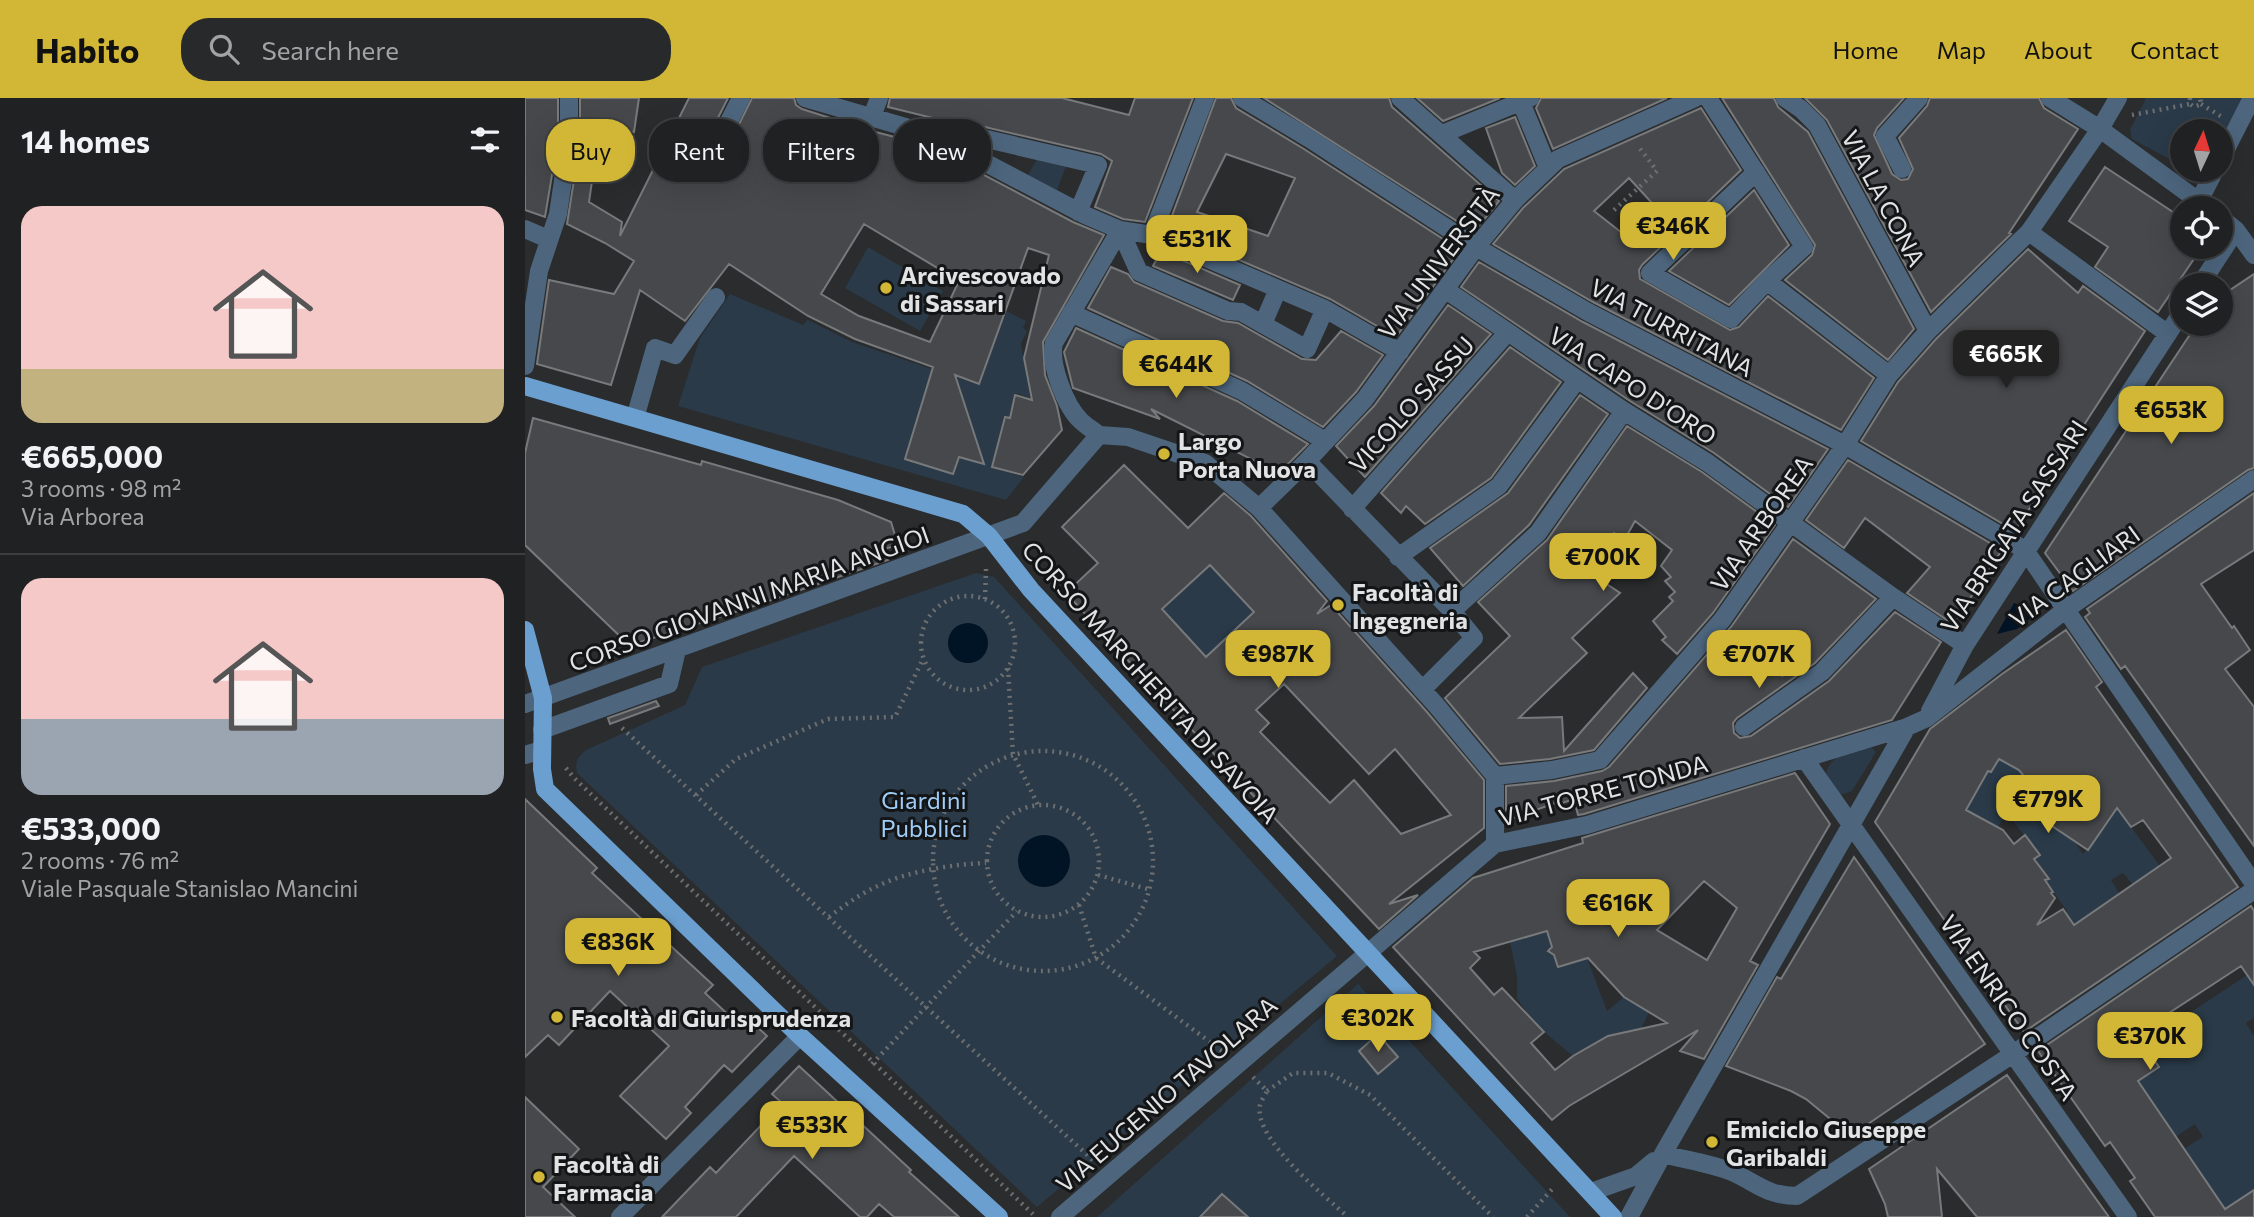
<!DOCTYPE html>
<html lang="en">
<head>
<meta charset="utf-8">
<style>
	:root { --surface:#202122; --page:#28292a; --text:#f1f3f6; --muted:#a2a3a5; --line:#3d3e40; --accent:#d2b736 }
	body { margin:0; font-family:Commissioner,sans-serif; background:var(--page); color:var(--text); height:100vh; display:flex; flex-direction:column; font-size:26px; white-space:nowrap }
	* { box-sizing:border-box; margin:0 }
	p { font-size:23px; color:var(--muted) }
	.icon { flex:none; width:38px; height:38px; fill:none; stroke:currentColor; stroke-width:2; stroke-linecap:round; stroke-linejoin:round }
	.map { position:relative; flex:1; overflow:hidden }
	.side { display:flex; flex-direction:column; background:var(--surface); width:525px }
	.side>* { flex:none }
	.top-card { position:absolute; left:21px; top:21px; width:665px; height:63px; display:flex; gap:14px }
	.needle { width:46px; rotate:4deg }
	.fabs { position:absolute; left:1645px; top:21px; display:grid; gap:14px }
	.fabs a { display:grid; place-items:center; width:63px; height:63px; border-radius:50%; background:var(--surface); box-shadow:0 7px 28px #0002,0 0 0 2px var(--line); font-size:35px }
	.price { position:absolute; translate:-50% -60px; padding:0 16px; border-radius:14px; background:var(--accent); color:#111; font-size:23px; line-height:46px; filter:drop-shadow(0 2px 4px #0008) }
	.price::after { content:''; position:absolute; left:50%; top:42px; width:21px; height:16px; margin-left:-10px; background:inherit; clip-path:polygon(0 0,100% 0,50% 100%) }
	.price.current { background:#222; color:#fff }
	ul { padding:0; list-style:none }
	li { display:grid; align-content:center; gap:14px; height:371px; padding:0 21px }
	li+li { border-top:2px solid var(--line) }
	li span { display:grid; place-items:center; height:217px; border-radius:21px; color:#555 }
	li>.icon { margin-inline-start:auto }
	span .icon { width:126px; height:126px; fill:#fffc; stroke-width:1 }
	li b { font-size:30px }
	h2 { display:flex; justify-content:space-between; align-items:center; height:84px; padding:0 21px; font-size:30px }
	.pill { padding:0 24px; border-radius:28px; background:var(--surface); box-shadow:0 7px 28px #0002,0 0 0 2px var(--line); font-size:24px; line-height:63px }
	.pill.current { background:var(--accent); color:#111 }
	header { display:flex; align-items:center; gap:42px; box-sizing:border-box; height:98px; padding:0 35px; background:var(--accent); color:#111 }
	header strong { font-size:33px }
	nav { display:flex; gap:38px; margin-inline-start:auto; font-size:24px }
	.search { width:490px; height:63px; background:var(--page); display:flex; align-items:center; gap:18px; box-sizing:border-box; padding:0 24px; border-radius:28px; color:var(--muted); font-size:26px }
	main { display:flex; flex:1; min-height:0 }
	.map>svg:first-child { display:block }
	.green { fill:#2a3a48 }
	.water { fill:#011426 }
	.building { fill:#46484b; stroke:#77797b; stroke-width:2; fill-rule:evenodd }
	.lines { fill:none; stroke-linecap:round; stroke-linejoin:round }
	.path { stroke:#6c6e70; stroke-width:4.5; stroke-dasharray:2 5; stroke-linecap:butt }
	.minor { stroke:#4d667e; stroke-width:18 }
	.major { stroke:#6b9fcf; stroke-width:18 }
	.poi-dot { fill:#d2b736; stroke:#141516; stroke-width:2.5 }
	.labels { text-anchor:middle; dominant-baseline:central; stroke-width:6; stroke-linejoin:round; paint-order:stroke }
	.street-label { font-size:24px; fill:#e1e3e4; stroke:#141516 }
	.poi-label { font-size:24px; font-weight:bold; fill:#e1e3e4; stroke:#141516; text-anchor:start }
	.park-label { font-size:24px; fill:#a0cdf7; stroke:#141516 }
</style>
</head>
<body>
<header>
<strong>Habito</strong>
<div class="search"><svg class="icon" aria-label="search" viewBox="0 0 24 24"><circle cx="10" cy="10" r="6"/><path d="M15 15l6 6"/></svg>Search here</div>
<nav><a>Home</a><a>Map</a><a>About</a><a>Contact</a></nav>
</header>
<main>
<section class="side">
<h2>14 homes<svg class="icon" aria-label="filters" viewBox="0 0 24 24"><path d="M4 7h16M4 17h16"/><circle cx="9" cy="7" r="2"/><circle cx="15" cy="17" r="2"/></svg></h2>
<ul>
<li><span style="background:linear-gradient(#f6c9c9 75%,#c2b280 0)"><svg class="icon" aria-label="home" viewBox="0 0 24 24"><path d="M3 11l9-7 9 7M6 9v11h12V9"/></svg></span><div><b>€665,000</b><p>3 rooms · 98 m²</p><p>Via Arborea</p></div></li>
<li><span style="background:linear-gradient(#f6c9c9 65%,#9aa5b1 0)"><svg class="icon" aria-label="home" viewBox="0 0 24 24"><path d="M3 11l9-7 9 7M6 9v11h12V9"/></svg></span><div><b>€533,000</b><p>2 rooms · 76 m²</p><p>Viale Pasquale Stanislao Mancini</p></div></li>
</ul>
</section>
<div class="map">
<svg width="1729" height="1119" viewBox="0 0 1729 1119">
	<rect width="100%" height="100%" fill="#2a2c2e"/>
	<path class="green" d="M 1621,0 L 1720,0 L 1696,46 L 1696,33 L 1657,33 L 1657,68 L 1607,41 L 1605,32 Z
		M 512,61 L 541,68 L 532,92 L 503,77 Z
		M 343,149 L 418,193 L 395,233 L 320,190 Z
		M 205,196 L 278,227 L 283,222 L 327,244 L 454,287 L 481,213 L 501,223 L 498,230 L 502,233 L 496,246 L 505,300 L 490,295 L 484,319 L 479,318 L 466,370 L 499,379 L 481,402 L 153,308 L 175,240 Z
		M 685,467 L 729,514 L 681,559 L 637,511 Z
		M 451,475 L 469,479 L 812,858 L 512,1109 L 52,675 C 50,663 52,660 61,652 L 160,607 L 177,569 Z
		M 1346,649 L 1351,654 L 1327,693 L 1315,697 L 1301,675 C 1306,655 1328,654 1346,649 Z
		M 1474,661 L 1503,676 L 1558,756 L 1592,710 L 1635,768 L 1608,787 L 1598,775 L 1586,782 L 1594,795 L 1567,814 L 1549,835 L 1536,817 L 1542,813 L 1520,782 L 1524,781 L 1509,761 L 1514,757 L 1482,715 L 1473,729 L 1441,712 L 1463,673 L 1467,674 Z
		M 1022,834 L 1033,869 L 1062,860 L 1082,913 L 1099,899 L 1124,914 L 1116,931 L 1081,939 L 1048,958 L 1019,934 L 1003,917 L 992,900 L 992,878 L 985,844 Z
		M 1722,877 L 1729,887 L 1729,920 L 1721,925 L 1729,938 L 1729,1092 L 1700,1111 L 1660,1050 L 1678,1039 L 1670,1026 L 1650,1039 L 1612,983 L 1634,970 L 1623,953 L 1655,932 L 1651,924 Z
		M 833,886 L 1045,1119 L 572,1119 Z"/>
	<path class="water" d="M 1489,505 L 1514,514 L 1492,531 L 1472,536 Z
		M423 545a20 20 0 1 1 40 0a20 20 0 1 1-40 0Z
		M493 763a26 26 0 1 1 52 0a26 26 0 1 1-52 0Z"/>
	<path class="building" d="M 0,0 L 33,0 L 33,41 L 20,119 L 0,112 Z
		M 55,0 L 114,0 L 109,34 L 73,28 L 65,82 L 67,83 L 64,104 L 97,124 L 95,138 L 164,0 L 203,0 L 169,67 L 169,78 L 174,82 L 185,82 L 189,77 L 227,0 L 269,0 L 271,7 L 277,11 L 343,32 L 404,48 L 548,124 L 579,137 L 518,244 L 520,277 L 532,308 L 537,332 L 498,377 L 467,369 L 480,319 L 485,320 L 490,297 L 507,302 L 499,260 L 524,157 L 503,150 L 454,286 L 430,277 L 459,366 L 434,359 L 428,376 L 380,361 L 408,269 L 330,241 L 283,218 L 204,166 L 160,223 L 115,192 L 86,287 L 12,266 L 24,182 L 89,196 L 109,163 L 80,145 L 42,126 L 55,44 ZM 339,126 L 434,183 L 405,244 L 334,218 L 296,196 Z
		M 365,0 L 537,0 L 604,17 L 610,0 L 668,0 L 620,124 L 598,121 L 570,109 L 587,63 L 576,56 L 443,25 L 428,25 L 363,9 Z
		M 691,0 L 706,0 L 711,10 L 779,51 L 935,152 L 871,239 L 805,201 L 642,131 ZM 701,56 L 770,80 L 743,138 L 672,114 Z
		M 739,0 L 864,0 L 867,9 L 974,103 L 949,134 Z
		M 892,0 L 975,0 L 918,23 Z
		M 1016,0 L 1142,0 L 1028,51 L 1011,10 Z
		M 1197,0 L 1249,0 L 1253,9 L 1283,34 L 1389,231 L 1363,262 L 1260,182 L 1287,157 L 1290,147 Z
		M 1280,0 L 1379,0 L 1352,30 L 1349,37 L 1367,76 L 1376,82 L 1383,81 L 1388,71 L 1374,40 L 1402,8 L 1405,0 L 1514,0 L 1519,10 L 1553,31 L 1484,135 L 1486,136 L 1406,214 L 1302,22 Z
		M 1176,10 L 1216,72 L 1117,167 L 1114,172 L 1115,181 L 1205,232 L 1214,229 L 1243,198 L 1349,280 L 1316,332 L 1068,204 L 968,146 L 998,110 L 1039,71 ZM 1104,80 L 1138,117 L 1111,146 L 1069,113 Z
		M 990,19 L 1010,68 L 990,87 L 977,75 L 961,30 Z
		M 1580,69 L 1657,120 L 1657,149 L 1677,149 L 1633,214 L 1570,169 L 1583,149 L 1544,123 Z
		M 1229,92 L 1264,147 L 1204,207 L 1144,173 Z
		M 1503,151 L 1553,195 L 1558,188 L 1620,233 L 1490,433 L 1336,343 L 1373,284 L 1411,241 Z
		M 636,153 L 715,187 L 708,202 L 628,168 Z
		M 954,164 L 1058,224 L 1303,351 L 1263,409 L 1189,355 L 1105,303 L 936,189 Z
		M 586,169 L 603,176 L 609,184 L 698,223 L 713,225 L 777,261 L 791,262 L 816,233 L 858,257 L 831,294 L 798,329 L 722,283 L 563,210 Z
		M 1729,176 L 1729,370 L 1723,372 L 1548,493 L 1520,455 L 1672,226 L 1696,226 L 1696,198 Z
		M 923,207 L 966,236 L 840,379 L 811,348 L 849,308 Z
		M 551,230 L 712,303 L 783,346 L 754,375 L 626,311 L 635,321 L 548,290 L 539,254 Z
		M 985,249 L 1036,284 L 966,380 L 900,426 L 881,408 L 876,415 L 856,395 Z
		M 1055,297 L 1083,316 L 1004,427 L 938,488 L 905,450 L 983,395 Z
		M 8,320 L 176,367 L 177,363 L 313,402 L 366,424 L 373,447 L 359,451 L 363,462 L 232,507 L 109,546 L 102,545 L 0,447 L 0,355 Z
		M 1102,328 L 1177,374 L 1250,427 L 1188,515 L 1152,556 L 1137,542 L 1141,539 L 1128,523 L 1148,503 L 1144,499 L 1150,494 L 1140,483 L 1146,479 L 1136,468 L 1147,452 L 1110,423 L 1100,441 L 1089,435 L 1065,475 L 1095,495 L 1047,540 L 1062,555 L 994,620 L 1037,619 L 1039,653 L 1108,575 L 1122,590 L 1069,652 L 1025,661 L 975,666 L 920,600 L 985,538 L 953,504 L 1022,442 Z
		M 1323,362 L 1477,452 L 1428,526 L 1382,495 L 1405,469 L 1340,420 L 1319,450 L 1281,422 Z
		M 599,367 L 663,430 L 699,395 L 726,418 L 802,503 L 792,516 L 806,507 L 902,614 L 959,682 L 959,730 L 864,806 L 893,797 L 854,831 L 691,658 L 541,495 L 573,465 L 537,429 ZM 685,467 L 729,514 L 681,559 L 637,511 ZM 759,586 L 844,676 L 870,651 L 926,717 L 876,736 L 829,682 L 805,705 L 735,634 L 744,625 L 731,612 Z
		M 1729,395 L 1729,452 L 1676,486 L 1707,530 L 1709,528 L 1725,552 L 1700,571 L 1729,609 L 1729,748 L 1600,568 L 1596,571 L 1560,519 L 1565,515 L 1562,511 Z
		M 1268,441 L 1351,501 L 1290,565 L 1212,620 L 1208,625 L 1209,635 L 1215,640 L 1226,638 L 1304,583 L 1370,514 L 1416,544 L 1367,622 L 1059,716 L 1053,717 L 1049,701 L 1031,707 L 1030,705 L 986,721 L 986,708 L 981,712 L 981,688 L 1029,683 L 1077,673 L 1084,669 L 1206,529 Z
		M 1541,532 L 1577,584 L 1571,589 L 1713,789 L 1499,934 L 1350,724 L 1405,631 L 1477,576 ZM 1474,661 L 1494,672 L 1528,714 L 1518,722 L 1563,752 L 1592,710 L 1606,729 L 1618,722 L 1646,760 L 1549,827 L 1538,811 L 1512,827 L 1530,800 L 1526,795 L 1528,794 L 1520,782 L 1524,781 L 1509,761 L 1515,757 L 1500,737 L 1489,746 L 1478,732 L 1441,712 L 1463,673 L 1466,674 Z
		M 131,603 L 134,608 L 85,626 L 83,620 Z
		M 1270,675 L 1305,726 L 1225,863 L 1233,867 L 1179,961 L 1155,953 L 1173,932 L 1044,1008 L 1027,1022 L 868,849 L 948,780 L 1058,745 L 1057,740 ZM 1179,783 L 1212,810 L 1182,862 L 1132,832 ZM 1022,833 L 1027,849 L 1023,853 L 1029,857 L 1033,869 L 1063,860 L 1099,899 L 1142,925 L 1083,938 L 1048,958 L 1030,972 L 1006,945 L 1019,934 L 977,890 L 969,897 L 945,870 L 955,860 L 949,854 Z
		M 0,701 L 72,770 L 67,775 L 188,887 L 180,895 L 210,923 L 217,915 L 242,938 L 207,974 L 199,967 L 160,1009 L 166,1015 L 141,1041 L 95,998 L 144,948 L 85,893 L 34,947 L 23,937 L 0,959 Z
		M 1329,759 L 1460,946 L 1324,1039 L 1315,1029 L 1281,1001 L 1266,993 L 1201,968 L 1252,879 L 1256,881 Z
		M 1726,808 L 1729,813 L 1729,887 L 1716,868 L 1644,915 L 1655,932 L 1623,953 L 1634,969 L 1613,983 L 1700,1111 L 1729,1092 L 1729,1119 L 1630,1119 L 1605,1083 L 1610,1080 L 1585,1044 L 1580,1048 L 1513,953 Z
		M 853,936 L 873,959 L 853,976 L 834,953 Z
		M 274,968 L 386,1072 L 384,1074 L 434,1119 L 369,1119 L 354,1106 L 342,1119 L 335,1119 L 269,1058 L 211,1119 L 137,1119 L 185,1069 L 191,1075 L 257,1005 L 247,996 Z
		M 1482,977 L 1584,1119 L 1452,1119 L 1412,1071 L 1417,1119 L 1363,1119 L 1360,1106 L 1344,1071 Z
		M 0,999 L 54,1051 L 18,1089 L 50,1119 L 0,1119 Z
		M 697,1096 L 723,1119 L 675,1119 Z"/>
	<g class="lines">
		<path class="path" d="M 1665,0 L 1665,6 L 1669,9 L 1676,6 L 1675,0
			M 1676,6 L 1697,19
			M 1607,17 L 1665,6
			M 1089,112 L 1132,73 L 1113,48
			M396 545a47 47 0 1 1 94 0a47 47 0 1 1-94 0Z
			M 460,501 L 461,471
			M 1211,534 L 1259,578
			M 483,570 L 488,656 L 513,707
			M 97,630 L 571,1065
			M408 763a110 110 0 1 1 220 0a110 110 0 1 1-220 0Z
			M 41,670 L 49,680 L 511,1119
			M 171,697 L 211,661 L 303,621 L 370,619 L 398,561
			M462 763a56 56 0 1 1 112 0a56 56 0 1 1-112 0Z
			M 573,777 L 626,792
			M 554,807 L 571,860 L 700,955
			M 304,819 C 320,807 336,795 355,787 C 383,773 430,766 461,765
			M 347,966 L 492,813
			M 728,979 L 742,993 C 740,997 736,1003 735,1007 C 728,1041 800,1098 823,1119
			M 742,993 L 768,975 L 803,975 L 845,997 L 968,1119
			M 1002,1119 L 1029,1089"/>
		<path class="minor" d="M 280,0 L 408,37 L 560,117 L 595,132 L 627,137 L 800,211 L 875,254
			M 717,0 L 785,41 L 951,149 L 1063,214 L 1320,347 L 1500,452 L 1729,786
			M 875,0 L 990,102
			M 1183,0 L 1279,149 L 1242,183 L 1206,221 L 1125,175 L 1231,74
			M 1260,0 L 1276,11 L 1292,27 L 1403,233
			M 1525,0 L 1575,31 L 1683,110
			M 996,4 L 1023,70
			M 346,21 L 354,0
			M 917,36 L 1005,0
			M 408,37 L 440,36 L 573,67 L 553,114
			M 1696,61 L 1727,0
			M 1377,71 L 1360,38 L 1394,0
			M 179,72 L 216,0
			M 1674,103 L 1690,72
			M 1696,120 L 1711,132 L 1729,157
			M 0,131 L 23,141
			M 595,132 L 614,174 L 703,213 L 716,214 L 782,251 L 800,211
			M 1504,134 L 1643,236
			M 627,137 L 680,0
			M 1242,183 L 1364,277
			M 1675,187 L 1711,132
			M 921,192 L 1099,313 L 1183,365 L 1368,499 L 1440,547
			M 546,215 L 717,293 L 800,343
			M 738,226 L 753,191
			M 0,268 L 14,173 L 33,116 L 44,42 L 44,0
			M 110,320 L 130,250 L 150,257 L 191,199
			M 574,337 C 568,332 561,328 556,323 C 540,308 524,265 529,245 L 595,132
			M 782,363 L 927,513 L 949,540 L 897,592
			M 734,410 L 782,363 L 840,301 L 951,149 L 990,102 L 1033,61 L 1170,0
			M 827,411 L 982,235
			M 873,459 L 974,388 L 1052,282
			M 927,513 L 1013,435 L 1099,313
			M 0,606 L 498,425 L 574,337 L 603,339 L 680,365 L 734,410 L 911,607 L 970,678 L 970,746
			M 1405,613 L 1440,547 L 1657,214
			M 1219,629 L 1297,574 L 1368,499
			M 17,632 L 144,586 L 152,552
			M 0,657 L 17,652
			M 1279,660 L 1603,1119
			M 970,678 L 1027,672 L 1075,662 L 1197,522 L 1320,347 L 1364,277 L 1403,233 L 1504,134 L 1575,31 L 1593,0
			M 1138,1056 C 1160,1062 1185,1065 1207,1074 C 1232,1085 1242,1098 1272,1098 L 1488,956 L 1729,792
			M 1066,1094 L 1111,1078 L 1129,1063
			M 95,1119 L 275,938
			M 535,1119 L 970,746 L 1062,727 L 1382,629
			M 1104,1119 L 1138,1056 L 1382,629 L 1402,620 L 1540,512 L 1729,381"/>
		<path class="major" d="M 0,288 L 438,416 L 464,438 L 506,492 L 1088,1119
			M 0,532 L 18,600 L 17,671 L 20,691 L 275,938 L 474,1119"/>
	</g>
	<g class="poi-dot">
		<circle cx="361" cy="190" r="7"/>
		<circle cx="639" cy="356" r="7"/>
		<circle cx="813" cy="507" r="7"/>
		<circle cx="32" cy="919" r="7"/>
		<circle cx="1187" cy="1044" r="7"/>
		<circle cx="14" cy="1079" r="7"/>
	</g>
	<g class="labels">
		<g class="street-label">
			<text transform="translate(1359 100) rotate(62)">VIA LA CONA</text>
			<text transform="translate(913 164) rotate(-53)">VIA UNIVERSITÀ</text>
			<text transform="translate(1147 229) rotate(28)">VIA TURRITANA</text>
			<text transform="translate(1108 287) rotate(33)">VIA CAPO D'ORO</text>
			<text transform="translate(886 306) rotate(-48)">VICOLO SASSU</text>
			<text transform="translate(1236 425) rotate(-55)">VIA ARBOREA</text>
			<text transform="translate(1488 428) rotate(-57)">VIA BRIGATA SASSARI</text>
			<text transform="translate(1549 478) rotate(-36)">VIA CAGLIARI</text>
			<text transform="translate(224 500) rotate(-20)">CORSO GIOVANNI MARIA ANGIOI</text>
			<text transform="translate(626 584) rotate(48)">CORSO MARGHERITA DI SAVOIA</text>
			<text transform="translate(1078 692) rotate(-15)">VIA TORRE TONDA</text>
			<text transform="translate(1484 909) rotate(55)">VIA ENRICO COSTA</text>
			<text transform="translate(641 996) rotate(-41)">VIA EUGENIO TAVOLARA</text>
		</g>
		<g class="poi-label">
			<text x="375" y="176">Arcivescovado<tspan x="375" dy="28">di Sassari</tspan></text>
			<text x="653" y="342">Largo<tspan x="653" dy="28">Porta Nuova</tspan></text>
			<text x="827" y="493">Facoltà di<tspan x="827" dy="28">Ingegneria</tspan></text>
			<text x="46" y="919">Facoltà di Giurisprudenza</text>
			<text x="1201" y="1030">Emiciclo Giuseppe<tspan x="1201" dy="28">Garibaldi</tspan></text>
			<text x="28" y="1065">Facoltà di<tspan x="28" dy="28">Farmacia</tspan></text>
		</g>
		<g class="park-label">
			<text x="399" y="701">Giardini<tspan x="399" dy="28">Pubblici</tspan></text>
		</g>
	</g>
</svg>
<div class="fabs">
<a><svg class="needle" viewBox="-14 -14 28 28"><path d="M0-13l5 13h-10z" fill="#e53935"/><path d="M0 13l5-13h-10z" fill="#a2a3a5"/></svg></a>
<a><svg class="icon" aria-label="locate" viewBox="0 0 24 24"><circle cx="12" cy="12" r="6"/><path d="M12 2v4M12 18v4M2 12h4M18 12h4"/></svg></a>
<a><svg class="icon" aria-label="layers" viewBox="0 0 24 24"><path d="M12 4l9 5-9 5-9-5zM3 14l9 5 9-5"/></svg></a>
</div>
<b class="price" style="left:1148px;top:164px">€346K</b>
<b class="price" style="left:672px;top:177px">€531K</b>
<b class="price current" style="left:1481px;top:292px">€665K</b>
<b class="price" style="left:651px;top:302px">€644K</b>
<b class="price" style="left:1646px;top:348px">€653K</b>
<b class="price" style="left:1078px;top:495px">€700K</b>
<b class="price" style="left:753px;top:592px">€987K</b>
<b class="price" style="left:1234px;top:592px">€707K</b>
<b class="price" style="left:1523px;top:737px">€779K</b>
<b class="price" style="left:1093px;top:841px">€616K</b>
<b class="price" style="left:93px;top:880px">€836K</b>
<b class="price" style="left:853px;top:956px">€302K</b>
<b class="price" style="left:1625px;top:974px">€370K</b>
<b class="price" style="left:287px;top:1063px">€533K</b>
<div class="top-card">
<a class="pill current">Buy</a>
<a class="pill">Rent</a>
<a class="pill">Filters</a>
<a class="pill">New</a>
</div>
</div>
</main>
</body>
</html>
